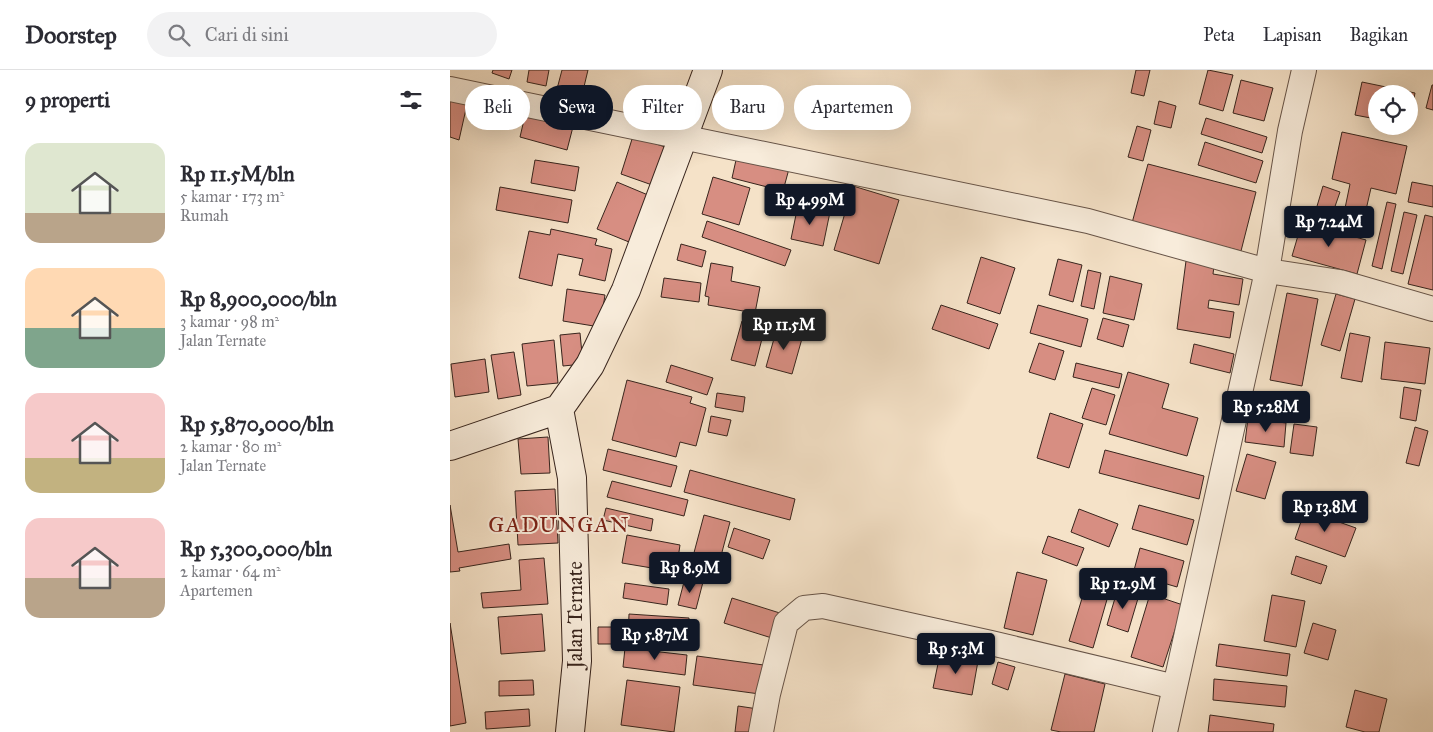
<!DOCTYPE html>
<html lang="id">
<head>
<meta charset="utf-8">
<style>
	:root { --surface:#fff; --page:#f2f2f3; --text:#2b2b33; --muted:#7c7c81; --line:#e1e1e2; --accent:#111827 }
	body { margin:0; font-family:"IM FELL Great Primer",serif; background:var(--page); color:var(--text); height:100vh; display:flex; flex-direction:column; font-size:19px; white-space:nowrap }
	* { box-sizing:border-box; margin:0 }
	p { font-size:16px; color:var(--muted) }
	.icon { flex:none; width:28px; height:28px; fill:none; stroke:currentColor; stroke-width:2; stroke-linecap:round; stroke-linejoin:round }
	.map { position:relative; flex:1; overflow:hidden }
	.panel { display:flex; flex-direction:column; background:var(--surface); width:450px }
	.panel>* { flex:none }
	.top-card { position:absolute; left:15px; top:15px; width:475px; height:45px; display:flex; gap:10px }
	.controls { position:absolute; left:918px; top:15px; display:grid; gap:10px }
	.controls a { display:grid; place-items:center; width:50px; height:50px; border-radius:50%; background:var(--surface); box-shadow:0 5px 20px #0002; font-size:25px }
	.price { position:absolute; translate:-50% -42px; padding:0 11px; border-radius:5px; background:var(--accent); color:#fff; font-size:16px; line-height:32px; filter:drop-shadow(0 1px 2px #0008) }
	.price::after { content:''; position:absolute; left:50%; top:30px; width:15px; height:11px; margin-left:-8px; background:inherit; clip-path:polygon(0 0,100% 0,50% 100%) }
	.price.on { background:#222; color:#fff }
	ul { padding:0; list-style:none }
	li { display:flex; align-items:center; gap:15px; height:125px; padding:0 25px }
	li span { display:grid; place-items:center; flex:none; width:140px; height:100px; border-radius:15px; color:#555 }
	li>.icon { margin-inline-start:auto }
	span .icon { width:60px; height:60px; fill:#fffc; stroke-width:1 }
	li b { font-size:21px }
	h2 { display:flex; justify-content:space-between; align-items:center; height:60px; padding:0 25px; font-size:21px }
	.tag { padding:0 18px; border-radius:22px; background:var(--surface); box-shadow:0 5px 20px #0002; font-size:18px; line-height:45px }
	.tag.on { background:var(--accent); color:#fff }
	header { display:flex; align-items:center; gap:30px; box-sizing:border-box; height:70px; padding:0 25px; background:var(--surface); border-bottom:1px solid var(--line) }
	header strong { font-size:24px }
	nav { display:flex; gap:28px; margin-inline-start:auto; font-size:18px }
	.search { width:350px; height:45px; background:var(--page); display:flex; align-items:center; gap:12px; box-sizing:border-box; padding:0 18px; border-radius:28px; color:var(--muted); font-size:19px }
	main { display:flex; flex:1; min-height:0 }
	.map>svg:first-child { display:block }
	.building { fill:#d78e82; stroke:#38251d }
	.lines { fill:none; stroke-linecap:round; stroke-linejoin:round }
	.street-casing { stroke:#675448; stroke-width:26 }
	.secondary-casing { stroke:#38251d; stroke-width:30 }
	.street { stroke:#f8ecdb; stroke-width:24 }
	.secondary { stroke:#f8ecdb; stroke-width:28 }
	.labels { text-anchor:middle; dominant-baseline:central; stroke-width:4; stroke-linejoin:round; paint-order:stroke }
	.street-label { font-size:20px; fill:#38251d; stroke:#f8ecdb }
	.quarter-label { font-size:22px; letter-spacing:1px; fill:#7a1f14; stroke:#f8ecdb }
</style>
</head>
<body>
<header>
<strong>Doorstep</strong>
<div class="search"><svg class="icon" aria-label="search" viewBox="0 0 24 24"><circle cx="10" cy="10" r="6"/><path d="M15 15l6 6"/></svg>Cari di sini</div>
<nav><a>Peta</a><a>Lapisan</a><a>Bagikan</a></nav>
</header>
<main>
<section class="panel">
<h2>9 properti<svg class="icon" aria-label="filters" viewBox="0 0 24 24"><path d="M4 7h16M4 17h16"/><circle cx="9" cy="7" r="2"/><circle cx="15" cy="17" r="2"/></svg></h2>
<ul>
<li><span style="background:linear-gradient(#dfe7d0 70%,#b9a48a 0)"><svg class="icon" aria-label="home" viewBox="0 0 24 24"><path d="M3 11l9-7 9 7M6 9v11h12V9"/></svg></span><div><b>Rp 11.5M/bln</b><p>5 kamar · 173 m²</p><p>Rumah</p></div></li>
<li><span style="background:linear-gradient(#ffd9b3 60%,#7fa58c 0)"><svg class="icon" aria-label="home" viewBox="0 0 24 24"><path d="M3 11l9-7 9 7M6 9v11h12V9"/></svg></span><div><b>Rp 8,900,000/bln</b><p>3 kamar · 98 m²</p><p>Jalan Ternate</p></div></li>
<li><span style="background:linear-gradient(#f6c9c9 65%,#c2b280 0)"><svg class="icon" aria-label="home" viewBox="0 0 24 24"><path d="M3 11l9-7 9 7M6 9v11h12V9"/></svg></span><div><b>Rp 5,870,000/bln</b><p>2 kamar · 80 m²</p><p>Jalan Ternate</p></div></li>
<li><span style="background:linear-gradient(#f6c9c9 60%,#b9a48a 0)"><svg class="icon" aria-label="home" viewBox="0 0 24 24"><path d="M3 11l9-7 9 7M6 9v11h12V9"/></svg></span><div><b>Rp 5,300,000/bln</b><p>2 kamar · 64 m²</p><p>Apartemen</p></div></li>
</ul>
</section>
<div class="map">
<svg width="983" height="662" viewBox="0 0 983 662">
	<rect width="100%" height="100%" fill="#f5e2c8"/>
	<filter id="stains"><feTurbulence type="fractalNoise" baseFrequency=".004" numOctaves="4"/><feColorMatrix values="0 0 0 0 .2 0 0 0 0 .09 0 0 0 0 .02 0 0 0 .5 -.17"/></filter>
	<radialGradient id="worn" r=".72"><stop offset=".6" stop-color="#630" stop-opacity="0"/><stop offset="1" stop-color="#630" stop-opacity=".3"/></radialGradient>
	<path class="building" d="M 43,0 L 62,0 L 59,9 L 42,3 Z
		M 79,0 L 99,0 L 96,16 L 77,12 Z
		M 112,0 L 138,0 L 132,25 L 107,19 Z
		M 686,0 L 700,0 L 694,26 L 681,23 Z
		M 758,0 L 783,5 L 773,41 L 749,34 Z
		M 791,10 L 823,18 L 814,51 L 783,43 Z
		M 912,12 L 965,23 L 959,56 L 959,24 L 926,24 L 926,49 L 905,45 Z
		M 982,15 L 983,15 L 983,40 L 976,38 Z
		M 0,26 L 18,30 L 9,70 L 0,67 Z
		M 709,31 L 726,36 L 721,58 L 704,54 Z
		M 77,37 L 125,49 L 117,80 L 70,67 Z
		M 756,48 L 817,67 L 812,83 L 751,64 Z
		M 687,56 L 701,60 L 693,91 L 678,87 Z
		M 892,62 L 957,76 L 946,124 L 921,118 L 913,153 L 893,148 L 900,114 L 882,109 Z
		M 183,66 L 218,78 L 205,116 L 171,104 Z
		M 755,72 L 813,91 L 806,113 L 748,95 Z
		M 288,81 L 340,95 L 333,121 L 282,108 Z
		M 85,90 L 129,97 L 125,121 L 81,113 Z
		M 698,94 L 806,122 L 791,181 L 682,153 Z
		M 263,107 L 300,118 L 289,155 L 252,144 Z
		M 167,112 L 198,125 L 179,172 L 147,159 Z
		M 962,112 L 983,116 L 983,137 L 958,132 Z
		M 403,116 L 449,130 L 429,194 L 384,180 Z
		M 873,116 L 890,122 L 881,148 L 865,143 Z
		M 50,117 L 122,130 L 118,153 L 46,140 Z
		M 937,132 L 946,134 L 932,199 L 922,196 Z
		M 348,135 L 380,142 L 373,176 L 341,169 Z
		M 954,142 L 967,145 L 953,204 L 941,201 Z
		M 975,145 L 983,147 L 983,220 L 958,214 Z
		M 257,151 L 341,180 L 335,196 L 252,167 Z
		M 852,152 L 916,170 L 907,204 L 842,186 Z
		M 101,159 L 147,169 L 145,175 L 162,179 L 155,211 L 129,205 L 133,189 L 108,184 L 102,216 L 69,208 L 79,161 L 100,165 Z
		M 231,174 L 256,181 L 252,197 L 227,190 Z
		M 531,187 L 565,198 L 550,244 L 517,233 Z
		M 608,189 L 632,195 L 623,232 L 599,225 Z
		M 736,191 L 764,196 L 763,204 L 793,209 L 789,235 L 759,230 L 758,238 L 784,242 L 780,268 L 727,259 Z
		M 261,193 L 283,197 L 281,211 L 310,217 L 305,243 L 258,235 L 259,227 L 255,226 Z
		M 638,200 L 651,203 L 644,239 L 631,236 Z
		M 660,206 L 692,214 L 684,250 L 653,243 Z
		M 214,208 L 251,213 L 249,232 L 211,227 Z
		M 117,219 L 155,225 L 150,257 L 113,251 Z
		M 837,223 L 868,229 L 852,316 L 820,310 Z
		M 886,224 L 905,229 L 890,281 L 871,275 Z
		M 491,235 L 548,254 L 539,279 L 482,259 Z
		M 588,235 L 638,249 L 631,277 L 580,263 Z
		M 653,248 L 679,255 L 673,277 L 647,269 Z
		M 292,251 L 315,257 L 305,296 L 281,290 Z
		M 327,258 L 353,265 L 342,304 L 316,297 Z
		M 130,263 L 133,294 L 113,296 L 110,265 Z
		M 900,263 L 920,267 L 912,312 L 891,308 Z
		M 104,270 L 108,313 L 77,316 L 72,274 Z
		M 935,272 L 980,278 L 975,314 L 931,309 Z
		M 589,273 L 614,281 L 605,310 L 579,302 Z
		M 744,274 L 784,284 L 780,303 L 740,293 Z
		M 64,282 L 71,325 L 48,329 L 41,285 Z
		M 35,289 L 39,322 L 5,327 L 1,294 Z
		M 626,293 L 672,304 L 669,318 L 623,307 Z
		M 221,295 L 263,308 L 257,325 L 216,312 Z
		M 678,302 L 719,314 L 712,338 L 748,348 L 737,386 L 659,364 Z
		M 177,310 L 242,327 L 240,333 L 256,338 L 246,376 L 230,372 L 226,387 L 162,370 Z
		M 954,317 L 971,320 L 966,351 L 950,348 Z
		M 642,318 L 665,325 L 656,355 L 632,348 Z
		M 267,323 L 295,327 L 293,342 L 265,337 Z
		M 806,325 L 852,332 L 850,349 L 803,343 Z
		M 600,343 L 633,354 L 619,398 L 587,388 Z
		M 261,346 L 281,350 L 277,366 L 258,362 Z
		M 798,348 L 836,353 L 834,377 L 795,372 Z
		M 844,354 L 867,357 L 863,386 L 840,383 Z
		M 965,357 L 978,361 L 969,396 L 956,393 Z
		M 98,367 L 100,403 L 71,404 L 68,369 Z
		M 158,379 L 227,396 L 221,417 L 153,400 Z
		M 655,380 L 754,406 L 749,429 L 649,403 Z
		M 797,384 L 826,392 L 815,429 L 786,421 Z
		M 240,400 L 345,429 L 340,450 L 234,422 Z
		M 162,411 L 238,430 L 234,446 L 157,427 Z
		M 105,419 L 108,473 L 68,475 L 65,421 Z
		M 0,435 L 8,482 L 59,474 L 61,489 L 9,498 L 10,501 L 0,502 Z
		M 689,435 L 744,450 L 737,475 L 682,459 Z
		M 156,438 L 203,449 L 201,461 L 153,450 Z
		M 629,439 L 668,454 L 659,477 L 621,462 Z
		M 855,440 L 906,458 L 895,487 L 845,469 Z
		M 254,445 L 280,452 L 267,501 L 241,494 Z
		M 284,458 L 320,470 L 313,489 L 278,477 Z
		M 177,465 L 230,475 L 226,502 L 172,493 Z
		M 598,466 L 634,478 L 627,496 L 592,483 Z
		M 690,478 L 734,491 L 727,517 L 683,504 Z
		M 846,486 L 877,496 L 871,514 L 841,504 Z
		M 94,488 L 98,534 L 33,538 L 31,523 L 71,520 L 69,490 Z
		M 567,502 L 597,510 L 583,565 L 554,558 Z
		M 235,508 L 253,512 L 246,539 L 228,535 Z
		M 637,512 L 660,519 L 643,578 L 619,571 Z
		M 175,513 L 219,519 L 217,535 L 173,528 Z
		M 668,518 L 689,525 L 678,562 L 657,555 Z
		M 700,524 L 733,535 L 713,597 L 681,587 Z
		M 822,525 L 855,531 L 846,577 L 814,571 Z
		M 282,528 L 333,544 L 325,569 L 274,553 Z
		M 92,544 L 95,581 L 51,584 L 48,547 Z
		M 179,544 L 239,548 L 238,571 L 178,568 Z
		M 0,553 L 16,653 L 0,656 Z
		M 863,553 L 886,560 L 878,590 L 854,583 Z
		M 148,557 L 166,557 L 166,574 L 148,574 Z
		M 769,574 L 840,584 L 837,606 L 766,596 Z
		M 175,578 L 237,585 L 235,605 L 173,597 Z
		M 490,584 L 528,591 L 522,625 L 483,618 Z
		M 247,586 L 321,596 L 317,625 L 243,615 Z
		M 548,592 L 565,597 L 558,620 L 542,614 Z
		M 615,604 L 655,614 L 644,662 L 611,662 L 601,660 Z
		M 764,609 L 837,616 L 835,637 L 763,630 Z
		M 83,610 L 84,625 L 49,626 L 49,611 Z
		M 177,610 L 230,617 L 224,662 L 171,655 Z
		M 905,620 L 937,629 L 929,662 L 915,662 L 896,657 Z
		M 288,636 L 308,639 L 305,662 L 285,662 Z
		M 79,639 L 80,656 L 36,659 L 35,642 Z
		M 760,645 L 824,654 L 823,662 L 758,662 Z"/>
	<g class="lines">
		<defs>
			<path id="street" d="M 0,19 L 638,151 L 817,201 L 890,212 L 983,239
				M 311,662 L 318,624 L 336,553 L 354,538 L 373,536 L 541,573 L 725,617
				M 715,662 L 817,201 L 840,61 L 854,0"/>
			<path id="secondary" d="M 109,339 L 140,295 L 176,220 L 258,0
				M 109,339 L 122,408 L 127,591 L 120,662
				M 0,376 L 109,339"/>
		</defs>
		<use href="#street" class="street-casing"/>
		<use href="#secondary" class="secondary-casing"/>
		<use href="#street" class="street"/>
		<use href="#secondary" class="secondary"/>
	</g>
	<g class="labels">
		<g class="street-label">
			<text transform="translate(125 545) rotate(-90)">Jalan Ternate</text>
		</g>
		<g class="quarter-label">
			<text x="109" y="454">GADUNGAN</text>
		</g>
	</g>
	<rect width="100%" height="100%" filter="url(#stains)"/>
	<rect width="100%" height="100%" fill="url(#worn)"/>
</svg>
<div class="controls">
<a><svg class="icon" aria-label="locate" viewBox="0 0 24 24"><circle cx="12" cy="12" r="6"/><path d="M12 2v4M12 18v4M2 12h4M18 12h4"/></svg></a>
</div>
<b class="price" style="left:360px;top:156px">Rp 4.99M</b>
<b class="price" style="left:879px;top:178px">Rp 7.24M</b>
<b class="price on" style="left:334px;top:281px">Rp 11.5M</b>
<b class="price" style="left:816px;top:363px">Rp 5.28M</b>
<b class="price" style="left:875px;top:463px">Rp 13.8M</b>
<b class="price" style="left:240px;top:524px">Rp 8.9M</b>
<b class="price" style="left:673px;top:540px">Rp 12.9M</b>
<b class="price" style="left:205px;top:591px">Rp 5.87M</b>
<b class="price" style="left:506px;top:605px">Rp 5.3M</b>
<div class="top-card">
<a class="tag">Beli</a>
<a class="tag on">Sewa</a>
<a class="tag">Filter</a>
<a class="tag">Baru</a>
<a class="tag">Apartemen</a>
</div>
</div>
</main>
</body>
</html>
